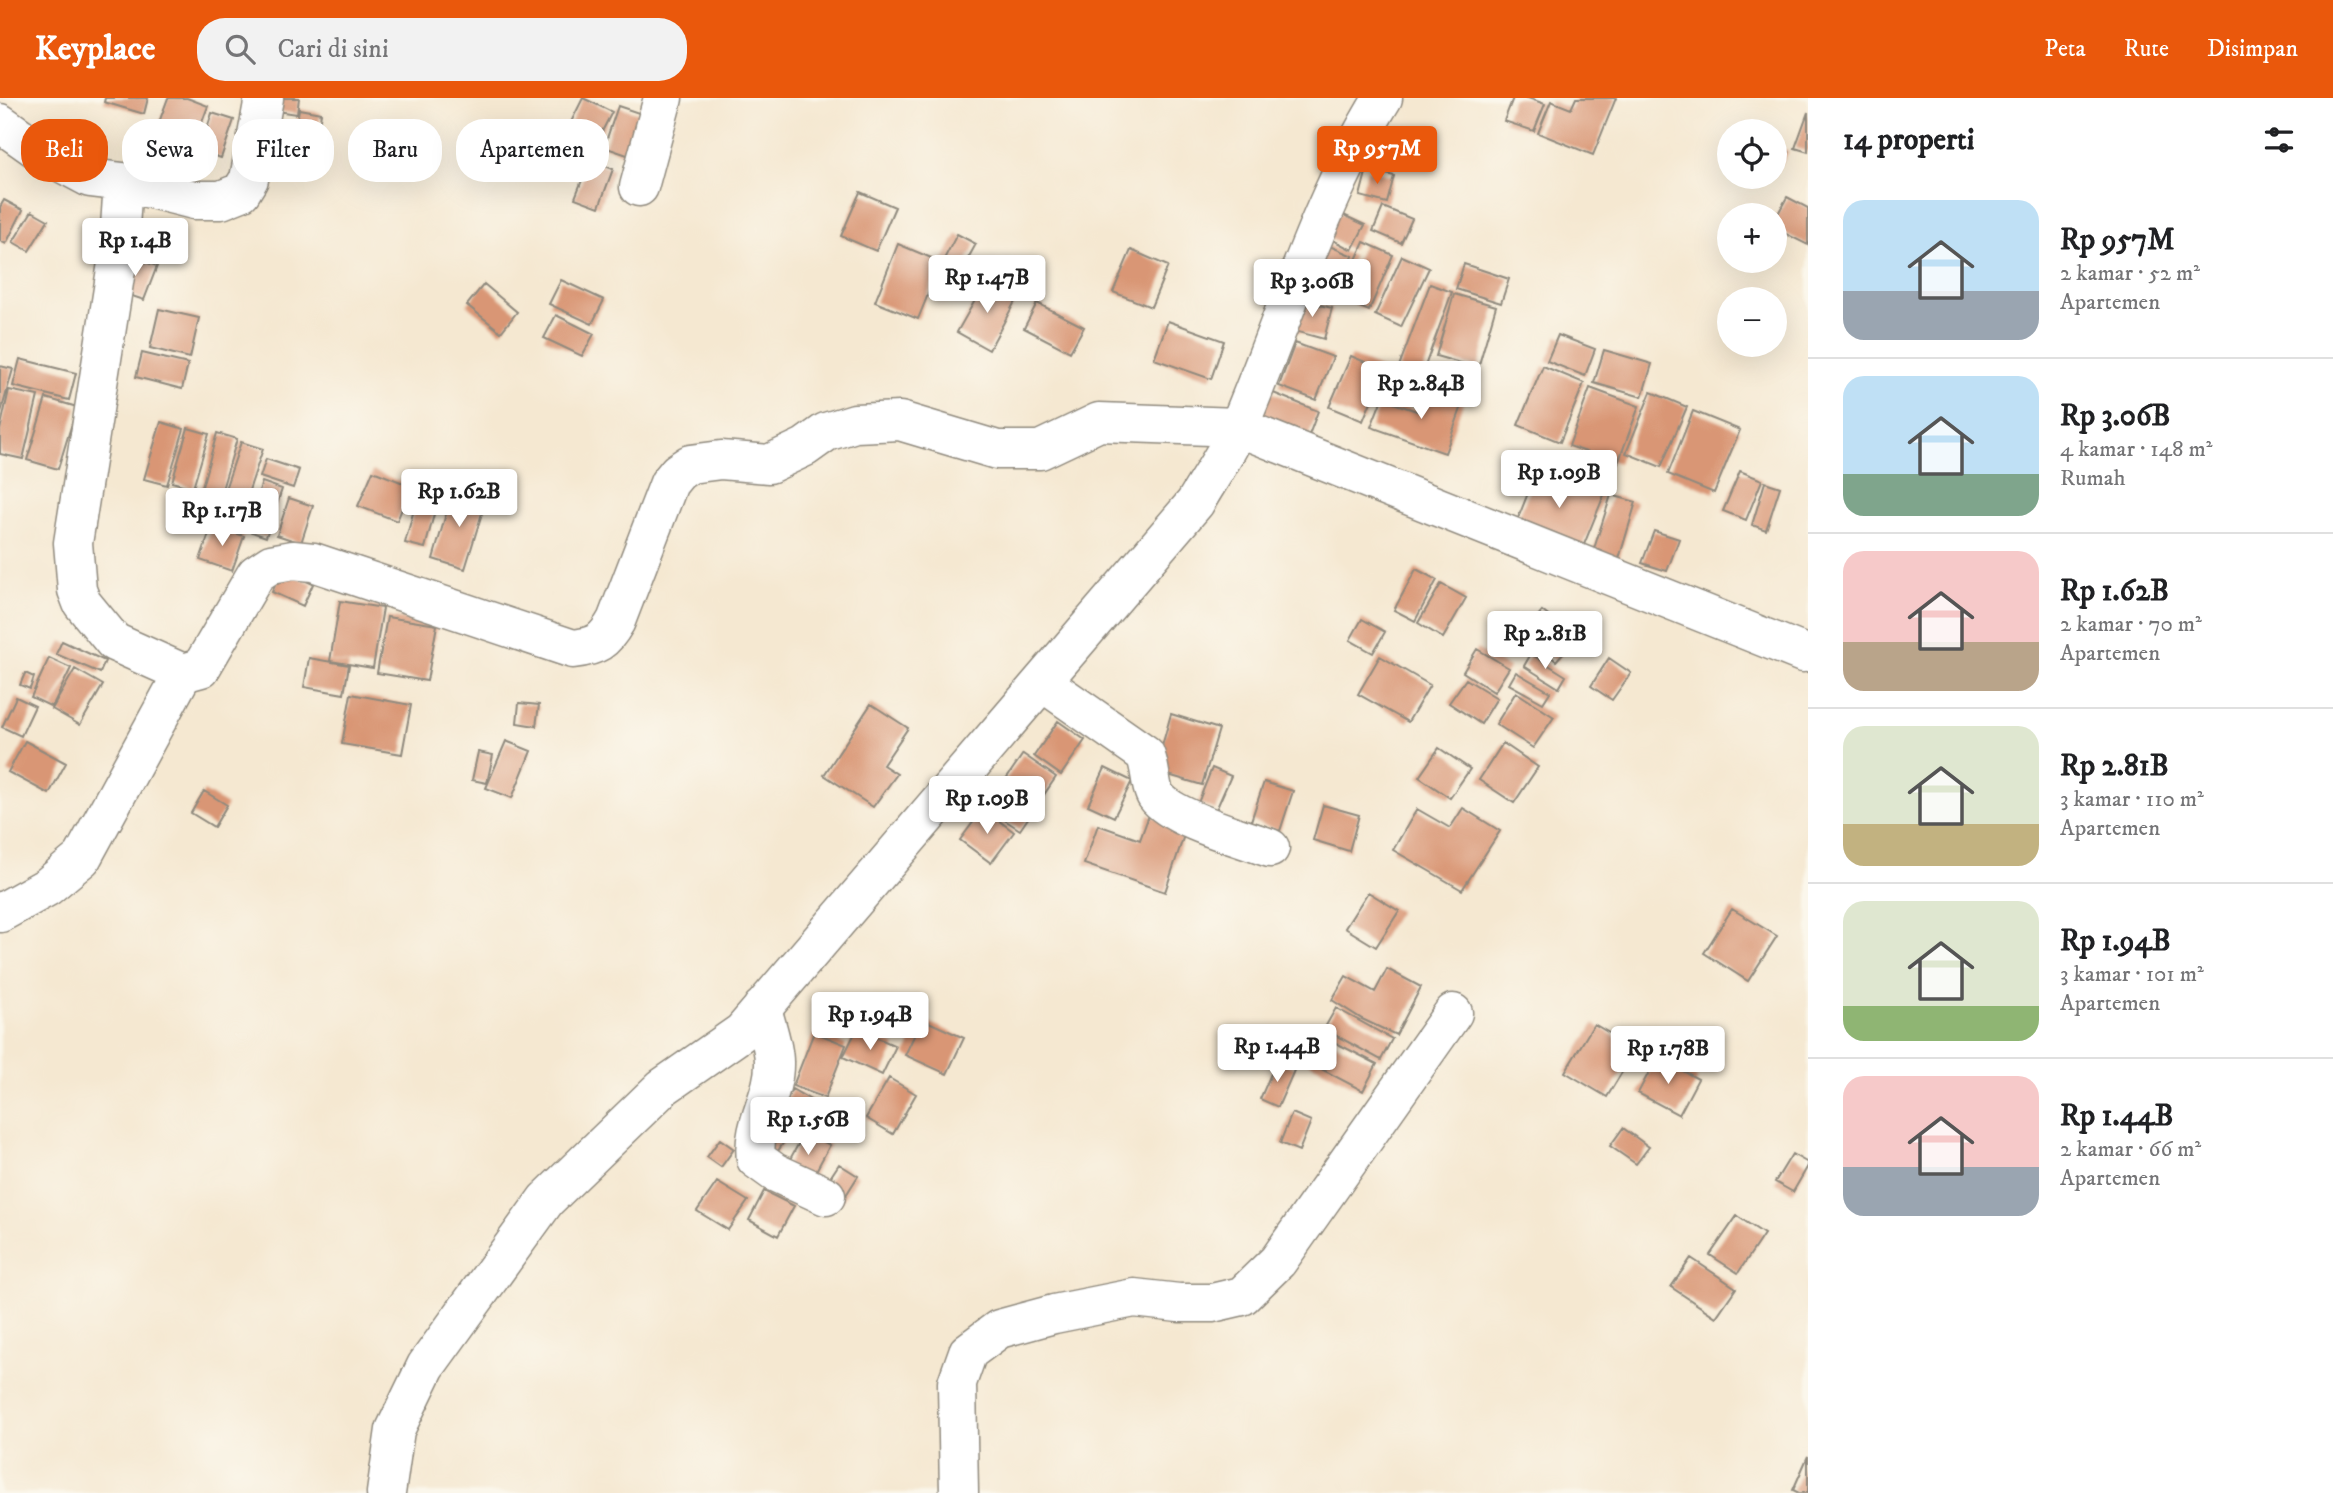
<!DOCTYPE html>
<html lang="id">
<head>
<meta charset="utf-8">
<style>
	:root { --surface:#fff; --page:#f2f2f2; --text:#202124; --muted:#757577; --line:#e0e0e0; --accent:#ea580c }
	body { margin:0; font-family:"IM FELL DW Pica",serif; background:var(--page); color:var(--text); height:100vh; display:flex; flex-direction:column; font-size:26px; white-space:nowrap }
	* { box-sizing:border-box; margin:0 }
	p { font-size:23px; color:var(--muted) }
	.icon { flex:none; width:38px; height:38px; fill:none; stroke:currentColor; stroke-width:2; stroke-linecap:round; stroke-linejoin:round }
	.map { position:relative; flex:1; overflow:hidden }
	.side { display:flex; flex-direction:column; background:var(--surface); width:525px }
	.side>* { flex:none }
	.hud { position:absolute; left:21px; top:21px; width:665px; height:63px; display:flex; gap:14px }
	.buttons { position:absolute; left:1717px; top:21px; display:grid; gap:14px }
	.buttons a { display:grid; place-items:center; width:70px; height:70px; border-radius:50%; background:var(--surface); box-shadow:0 7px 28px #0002; font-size:35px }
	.price { position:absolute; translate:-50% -60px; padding:0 16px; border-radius:7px; background:#fff; color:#222; font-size:23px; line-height:46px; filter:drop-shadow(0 2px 4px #0008) }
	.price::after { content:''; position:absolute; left:50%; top:42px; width:21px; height:16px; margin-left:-10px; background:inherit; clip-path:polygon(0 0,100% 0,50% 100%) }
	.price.active { background:var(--accent); color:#fff }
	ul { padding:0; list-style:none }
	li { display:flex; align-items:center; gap:21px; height:175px; padding:0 35px }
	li+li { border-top:2px solid var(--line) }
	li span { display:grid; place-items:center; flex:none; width:196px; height:140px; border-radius:21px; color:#555 }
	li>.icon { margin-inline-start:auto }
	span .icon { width:84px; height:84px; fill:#fffc; stroke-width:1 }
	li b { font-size:30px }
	h2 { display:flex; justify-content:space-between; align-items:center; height:84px; padding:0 35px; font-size:30px }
	.chip { padding:0 24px; border-radius:28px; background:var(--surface); box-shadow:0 7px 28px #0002; font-size:24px; line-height:63px }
	.chip.active { background:var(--accent); color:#fff }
	header { display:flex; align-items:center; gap:42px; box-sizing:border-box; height:98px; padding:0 35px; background:var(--accent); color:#fff }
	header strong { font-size:33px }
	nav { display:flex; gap:38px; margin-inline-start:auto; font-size:24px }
	.search { width:490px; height:63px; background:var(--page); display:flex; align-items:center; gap:18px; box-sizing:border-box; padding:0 24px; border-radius:28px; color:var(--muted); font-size:26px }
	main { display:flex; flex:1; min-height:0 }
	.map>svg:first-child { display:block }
	.building { fill:#d99675 }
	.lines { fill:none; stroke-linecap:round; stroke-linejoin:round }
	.minor-casing { stroke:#908a7e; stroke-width:41 }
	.minor { stroke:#fff; stroke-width:38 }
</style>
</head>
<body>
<header>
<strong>Keyplace</strong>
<div class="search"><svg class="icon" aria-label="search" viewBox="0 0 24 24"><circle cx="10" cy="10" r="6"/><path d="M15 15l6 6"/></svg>Cari di sini</div>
<nav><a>Peta</a><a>Rute</a><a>Disimpan</a></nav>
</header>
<main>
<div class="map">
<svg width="1808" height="1395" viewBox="0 0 1808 1395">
	<rect width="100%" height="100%" fill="#fbf7ec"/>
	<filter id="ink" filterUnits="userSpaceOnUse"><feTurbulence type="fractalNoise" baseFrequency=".0143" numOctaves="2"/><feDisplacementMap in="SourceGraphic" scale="14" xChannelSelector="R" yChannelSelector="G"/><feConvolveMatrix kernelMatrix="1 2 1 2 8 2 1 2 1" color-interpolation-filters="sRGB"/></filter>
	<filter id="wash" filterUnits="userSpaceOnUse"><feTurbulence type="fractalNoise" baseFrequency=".00686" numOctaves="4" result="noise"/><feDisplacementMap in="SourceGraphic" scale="28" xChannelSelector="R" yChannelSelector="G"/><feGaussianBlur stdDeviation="1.57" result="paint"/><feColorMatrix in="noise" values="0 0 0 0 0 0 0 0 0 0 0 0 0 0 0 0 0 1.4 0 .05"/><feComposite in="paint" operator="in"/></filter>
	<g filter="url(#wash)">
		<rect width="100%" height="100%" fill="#f5e8d1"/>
		<g id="blocks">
			<path class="building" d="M 105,0 L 148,0 L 144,16 L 104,4 Z
				M 168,0 L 187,0 L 208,8 L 195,43 L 157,30 Z
				M 271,0 L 299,0 L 297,16 L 269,12 Z
				M 583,0 L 612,14 L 590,57 L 561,44 Z
				M 1513,0 L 1528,0 L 1545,6 L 1534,33 L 1504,23 Z
				M 1576,0 L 1616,0 L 1593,57 L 1538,35 L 1551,3 L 1571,11 Z
				M 618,8 L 645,17 L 630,58 L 604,49 Z
				M 299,11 L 321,15 L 315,50 L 293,47 Z
				M 1808,14 L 1808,54 L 1795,50 Z
				M 212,15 L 234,22 L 221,60 L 200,53 Z
				M 151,33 L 195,50 L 186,72 L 142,56 Z
				M 1774,45 L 1789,54 L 1774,79 Z
				M 590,62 L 613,71 L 599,109 L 575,100 Z
				M 1367,71 L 1394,78 L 1387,105 L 1360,98 Z
				M 860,94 L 895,109 L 876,153 L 841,138 Z
				M 1787,99 L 1808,110 L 1808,147 L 1774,130 L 1774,123 Z
				M 4,102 L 23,112 L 6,146 L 0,143 L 0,109 Z
				M 1383,109 L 1412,121 L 1401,145 L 1373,133 Z
				M 32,113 L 48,122 L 29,153 L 13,144 Z
				M 1335,113 L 1365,127 L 1352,152 L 1323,137 Z
				M 957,136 L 976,146 L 961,173 L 943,163 Z
				M 1320,144 L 1353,158 L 1334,204 L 1301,190 Z
				M 1364,144 L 1393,157 L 1369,213 L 1339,200 Z
				M 898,146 L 941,164 L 918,221 L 875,204 Z
				M 1131,152 L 1168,168 L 1151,209 L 1113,194 Z
				M 127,158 L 157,168 L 144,202 L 114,192 Z
				M 1402,158 L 1429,170 L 1401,229 L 1375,217 Z
				M 1464,166 L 1509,181 L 1501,205 L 1456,191 Z
				M 561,182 L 604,202 L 592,226 L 549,206 Z
				M 986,183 L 1017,200 L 989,252 L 957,234 Z
				M 484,186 L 517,214 L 501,234 L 467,207 Z
				M 1430,186 L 1452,194 L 1421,279 L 1398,271 Z
				M 1454,196 L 1496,208 L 1478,270 L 1436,258 Z
				M 1299,202 L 1332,210 L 1324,241 L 1291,232 Z
				M 1037,205 L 1084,229 L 1070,254 L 1024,230 Z
				M 159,211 L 199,220 L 190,260 L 150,250 Z
				M 556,217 L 594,236 L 582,258 L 544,240 Z
				M 1168,223 L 1224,243 L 1211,281 L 1154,261 Z
				M 1558,237 L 1595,251 L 1585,278 L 1547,263 Z
				M 1295,245 L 1333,259 L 1316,302 L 1279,288 Z
				M 1604,252 L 1652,266 L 1642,299 L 1594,285 Z
				M 142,255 L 188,266 L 182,291 L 136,279 Z
				M 1351,258 L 1384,272 L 1363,323 L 1329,309 Z
				M 20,261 L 76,275 L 69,302 L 13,288 Z
				M 0,268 L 13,271 L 1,314 L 0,313 Z
				M 1543,268 L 1584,285 L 1560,344 L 1518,327 Z
				M 1590,290 L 1639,308 L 1618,365 L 1569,348 Z
				M 9,292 L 38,298 L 23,361 L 0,356 L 0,332 Z
				M 1266,292 L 1318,313 L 1309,337 L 1256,316 Z
				M 1427,292 L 1463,305 L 1445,355 L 1371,329 L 1382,301 L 1419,314 Z
				M 1651,294 L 1687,309 L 1661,369 L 1626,355 Z
				M 46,300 L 77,309 L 58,371 L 27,362 Z
				M 1693,313 L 1740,332 L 1714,395 L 1668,376 Z
				M 161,324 L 184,331 L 167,387 L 144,381 Z
				M 188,330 L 209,336 L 193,390 L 172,384 Z
				M 217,335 L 237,341 L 220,398 L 201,392 Z
				M 241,344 L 263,351 L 244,407 L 222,400 Z
				M 266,361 L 299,372 L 293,390 L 260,379 Z
				M 1538,370 L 1604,397 L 1581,454 L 1515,428 Z
				M 373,373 L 411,388 L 397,423 L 358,408 Z
				M 1740,373 L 1762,382 L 1746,422 L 1723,413 Z
				M 262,384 L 282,391 L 266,439 L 246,432 Z
				M 1765,384 L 1780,389 L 1766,432 L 1752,427 Z
				M 420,389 L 440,394 L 425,450 L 405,445 Z
				M 453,392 L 486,402 L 465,471 L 433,461 Z
				M 1611,397 L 1636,404 L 1618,464 L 1592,457 Z
				M 289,400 L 313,408 L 301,445 L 277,437 Z
				M 212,427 L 244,438 L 232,473 L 200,462 Z
				M 1654,433 L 1679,441 L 1667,473 L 1642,465 Z
				M 1416,471 L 1437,482 L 1415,523 L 1394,512 Z
				M 282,472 L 313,486 L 303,508 L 272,494 Z
				M 1441,486 L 1466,500 L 1443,540 L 1418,525 Z
				M 340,503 L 383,510 L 373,570 L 330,563 Z
				M 1542,513 L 1556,524 L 1537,549 L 1522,537 Z
				M 387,519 L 437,527 L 427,583 L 377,575 Z
				M 1362,521 L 1385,534 L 1373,555 L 1350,542 Z
				M 1564,528 L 1577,539 L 1556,563 L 1543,552 Z
				M 62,543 L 105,563 L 100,575 L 56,556 Z
				M 1477,551 L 1509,570 L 1494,594 L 1463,574 Z
				M 1531,556 L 1566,578 L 1559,590 L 1524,568 Z
				M 1380,558 L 1430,587 L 1408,624 L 1358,596 Z
				M 49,560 L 71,570 L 52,609 L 31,599 Z
				M 309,560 L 349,567 L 344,596 L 304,589 Z
				M 1609,560 L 1631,575 L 1612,602 L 1591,588 Z
				M 75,571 L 103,587 L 80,627 L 52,611 Z
				M 1516,574 L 1550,594 L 1543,605 L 1509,586 Z
				M 25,575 L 34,579 L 30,591 L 20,587 Z
				M 1466,581 L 1497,600 L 1481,626 L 1449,605 Z
				M 1516,594 L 1554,619 L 1533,650 L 1496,626 Z
				M 351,596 L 411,607 L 402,656 L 342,646 Z
				M 16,599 L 35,608 L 21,638 L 2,629 Z
				M 519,605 L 539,607 L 536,628 L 517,625 Z
				M 871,606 L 908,630 L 883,667 L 897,676 L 873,709 L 824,677 Z
				M 1171,616 L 1219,631 L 1202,687 L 1155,673 Z
				M 1058,623 L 1085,642 L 1061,677 L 1034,658 Z
				M 25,643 L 66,665 L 49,696 L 8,674 Z
				M 506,643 L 531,653 L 512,700 L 486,690 Z
				M 1503,645 L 1538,669 L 1514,705 L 1479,682 Z
				M 1439,650 L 1470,671 L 1450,700 L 1419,679 Z
				M 478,654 L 493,657 L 487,685 L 472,682 Z
				M 1023,656 L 1056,679 L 1020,732 L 986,710 Z
				M 1105,670 L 1132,683 L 1114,719 L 1088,707 Z
				M 1212,670 L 1231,678 L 1216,712 L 1198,705 Z
				M 1264,684 L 1293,693 L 1280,733 L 1251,723 Z
				M 204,693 L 227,707 L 214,729 L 191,715 Z
				M 1323,707 L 1359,717 L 1349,753 L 1313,742 Z
				M 1463,710 L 1500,733 L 1462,792 L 1393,752 L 1417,711 L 1450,730 Z
				M 983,711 L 1014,734 L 991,765 L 960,742 Z
				M 1149,717 L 1186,731 L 1165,794 L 1084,766 L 1098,727 L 1140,742 Z
				M 1368,794 L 1399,813 L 1376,849 L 1345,830 Z
				M 1732,811 L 1777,838 L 1748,883 L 1704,855 Z
				M 1387,871 L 1421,889 L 1396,937 L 1362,921 L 1332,902 L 1346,878 L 1375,894 Z
				M 1336,910 L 1392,941 L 1381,962 L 1324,931 Z
				M 922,921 L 964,940 L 947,976 L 905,957 Z
				M 1594,926 L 1636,951 L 1607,999 L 1565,974 Z
				M 1307,930 L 1377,966 L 1363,993 L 1293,956 Z
				M 857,931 L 896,948 L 882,977 L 843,959 Z
				M 814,934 L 846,947 L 825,1000 L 793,988 Z
				M 1657,959 L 1698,981 L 1679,1017 L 1638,995 Z
				M 1277,962 L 1295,970 L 1278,1009 L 1260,1001 Z
				M 889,980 L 916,996 L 893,1036 L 866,1020 Z
				M 792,991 L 824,1010 L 811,1033 L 779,1014 Z
				M 1292,1015 L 1311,1023 L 1299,1053 L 1280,1045 Z
				M 777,1024 L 791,1033 L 774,1059 L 760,1050 Z
				M 1623,1030 L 1649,1049 L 1636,1066 L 1610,1048 Z
				M 805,1034 L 830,1047 L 810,1084 L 785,1070 Z
				M 720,1041 L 734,1051 L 721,1069 L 707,1059 Z
				M 1792,1056 L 1808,1065 L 1808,1068 L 1793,1094 L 1775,1084 Z
				M 839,1066 L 858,1078 L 841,1105 L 822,1092 Z
				M 717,1084 L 748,1103 L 728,1132 L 697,1113 Z
				M 764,1093 L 794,1108 L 778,1138 L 749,1122 Z
				M 1737,1118 L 1764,1136 L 1738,1175 L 1710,1157 Z
				M 1691,1160 L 1736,1190 L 1716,1219 L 1671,1189 Z
				M 1808,1358 L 1808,1395 L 1799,1395 L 1793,1392 Z"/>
		</g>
	</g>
	<g filter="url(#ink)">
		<use href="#blocks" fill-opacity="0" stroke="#908a7e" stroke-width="2"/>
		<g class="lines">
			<defs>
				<path id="minor" d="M 0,25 L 41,54 L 90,80 L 123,84 L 118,159 L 73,445 L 77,492 L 82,505 L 114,544 L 183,575 L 201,570 L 256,476 L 271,466 L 293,462 L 313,464 L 573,551 C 597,548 604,544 616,523 L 669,385 L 678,374 L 690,366 L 721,362 L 769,366 L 805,349 L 826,334 L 855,325 L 900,323 L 997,352 L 1040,352 L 1099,324 L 1238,329 L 1803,555
					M 123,84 L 194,102 L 221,102 L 241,94 L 249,81 L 264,0
					M 639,89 L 663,0
					M 1042,584 L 1145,656 C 1151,669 1150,689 1156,698 C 1172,721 1243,740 1270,750
					M 0,815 L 47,789 L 82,760 L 183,575
					M 762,910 C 766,927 774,947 774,964 C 775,998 751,1027 756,1061 L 774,1074 L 826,1098
					M 386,1395 L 395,1332 L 426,1268 L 546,1102 L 663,989 L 742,934 L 1195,405 C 1210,379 1228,354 1240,326 C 1286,217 1320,101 1383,0
					M 959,1395 L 957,1285 L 968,1254 L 999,1231 L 1054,1216 L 1134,1200 L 1179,1205 L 1212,1205 L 1242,1198 L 1278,1163 L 1453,915"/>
			</defs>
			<use href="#minor" class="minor-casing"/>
			<use href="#minor" class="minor"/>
		</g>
	</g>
</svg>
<div class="buttons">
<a><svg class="icon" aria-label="locate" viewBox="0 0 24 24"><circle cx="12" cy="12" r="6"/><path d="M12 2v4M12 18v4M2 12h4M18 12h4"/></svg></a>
<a>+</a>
<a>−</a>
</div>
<b class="price active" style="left:1377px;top:88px">Rp 957M</b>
<b class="price" style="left:135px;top:180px">Rp 1.4B</b>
<b class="price" style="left:987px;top:217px">Rp 1.47B</b>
<b class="price" style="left:1312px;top:221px">Rp 3.06B</b>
<b class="price" style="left:1421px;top:323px">Rp 2.84B</b>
<b class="price" style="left:1559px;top:412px">Rp 1.09B</b>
<b class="price" style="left:459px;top:431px">Rp 1.62B</b>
<b class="price" style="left:222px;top:450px">Rp 1.17B</b>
<b class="price" style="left:1545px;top:573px">Rp 2.81B</b>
<b class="price" style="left:987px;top:738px">Rp 1.09B</b>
<b class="price" style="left:870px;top:954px">Rp 1.94B</b>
<b class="price" style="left:1277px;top:986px">Rp 1.44B</b>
<b class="price" style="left:1668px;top:988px">Rp 1.78B</b>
<b class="price" style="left:808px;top:1059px">Rp 1.56B</b>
<div class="hud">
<a class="chip active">Beli</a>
<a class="chip">Sewa</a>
<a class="chip">Filter</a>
<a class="chip">Baru</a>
<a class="chip">Apartemen</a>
</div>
</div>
<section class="side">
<h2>14 properti<svg class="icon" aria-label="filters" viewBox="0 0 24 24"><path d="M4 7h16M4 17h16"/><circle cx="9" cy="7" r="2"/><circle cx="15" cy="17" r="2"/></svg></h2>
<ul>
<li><span style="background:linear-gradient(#bfe0f5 65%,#9aa5b1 0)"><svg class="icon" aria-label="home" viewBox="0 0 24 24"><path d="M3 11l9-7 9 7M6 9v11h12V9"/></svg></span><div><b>Rp 957M</b><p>2 kamar · 52 m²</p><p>Apartemen</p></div></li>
<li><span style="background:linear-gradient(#bfe0f5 70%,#7fa58c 0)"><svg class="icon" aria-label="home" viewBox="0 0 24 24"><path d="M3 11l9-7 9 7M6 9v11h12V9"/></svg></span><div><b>Rp 3.06B</b><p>4 kamar · 148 m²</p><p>Rumah</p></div></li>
<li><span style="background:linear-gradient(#f6c9c9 65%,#b9a48a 0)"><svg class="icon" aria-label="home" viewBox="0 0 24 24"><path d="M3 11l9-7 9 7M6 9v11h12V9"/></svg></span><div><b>Rp 1.62B</b><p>2 kamar · 70 m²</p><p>Apartemen</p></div></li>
<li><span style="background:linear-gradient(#dfe7d0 70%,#c2b280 0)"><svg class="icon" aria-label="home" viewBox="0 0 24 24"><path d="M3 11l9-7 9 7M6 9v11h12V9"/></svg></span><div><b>Rp 2.81B</b><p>3 kamar · 110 m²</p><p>Apartemen</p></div></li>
<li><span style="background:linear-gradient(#dfe7d0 75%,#8fb573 0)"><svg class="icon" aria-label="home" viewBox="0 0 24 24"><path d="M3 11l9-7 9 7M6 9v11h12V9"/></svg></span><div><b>Rp 1.94B</b><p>3 kamar · 101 m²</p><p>Apartemen</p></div></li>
<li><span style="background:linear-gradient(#f6c9c9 65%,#9aa5b1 0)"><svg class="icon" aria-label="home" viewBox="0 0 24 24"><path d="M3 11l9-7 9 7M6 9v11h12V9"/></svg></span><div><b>Rp 1.44B</b><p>2 kamar · 66 m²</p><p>Apartemen</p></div></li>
</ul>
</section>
</main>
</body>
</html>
